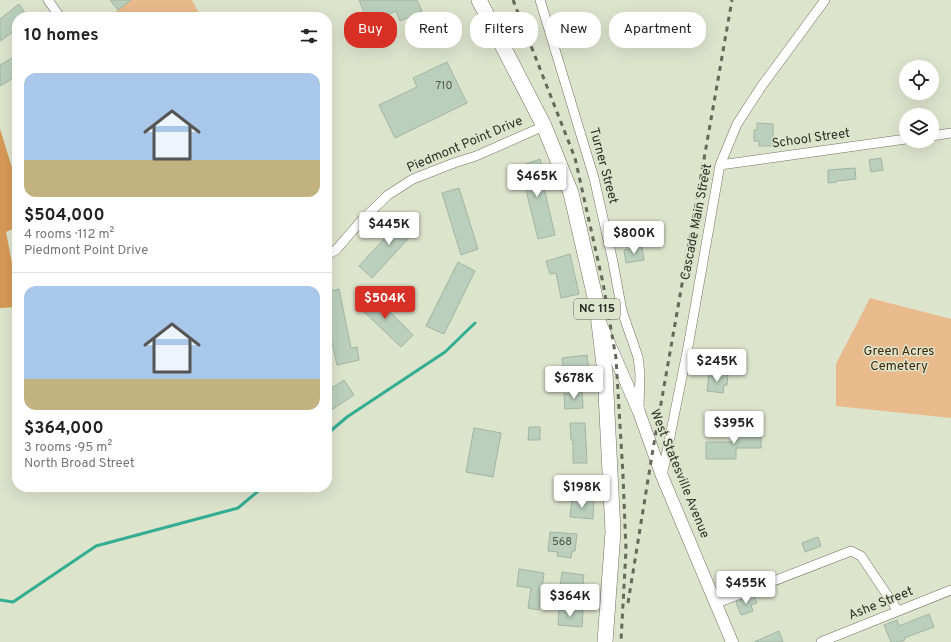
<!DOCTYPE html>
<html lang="en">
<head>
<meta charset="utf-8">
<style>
	:root { --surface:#fff; --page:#f2f2f2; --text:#222; --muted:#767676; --line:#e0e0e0; --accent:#d93025 }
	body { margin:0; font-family:Overpass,sans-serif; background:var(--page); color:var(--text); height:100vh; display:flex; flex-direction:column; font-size:15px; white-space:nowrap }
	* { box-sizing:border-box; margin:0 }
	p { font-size:13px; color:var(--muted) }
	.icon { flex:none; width:22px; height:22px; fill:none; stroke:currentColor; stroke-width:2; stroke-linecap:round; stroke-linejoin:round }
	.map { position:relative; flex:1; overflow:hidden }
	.details { position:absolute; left:12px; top:12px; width:320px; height:480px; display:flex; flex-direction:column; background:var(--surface); border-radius:16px; box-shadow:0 4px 16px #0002 }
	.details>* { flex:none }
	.banner { position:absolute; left:344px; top:12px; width:380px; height:36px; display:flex; gap:8px }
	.fabs { position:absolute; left:899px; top:60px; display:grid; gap:8px }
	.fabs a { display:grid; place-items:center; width:40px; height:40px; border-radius:50%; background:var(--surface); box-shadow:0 4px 16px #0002; font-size:20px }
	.price { position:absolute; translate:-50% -34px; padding:0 9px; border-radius:4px; background:#fff; color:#222; font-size:13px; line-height:26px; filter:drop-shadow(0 1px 2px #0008) }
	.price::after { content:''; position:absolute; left:50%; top:24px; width:12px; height:9px; margin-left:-6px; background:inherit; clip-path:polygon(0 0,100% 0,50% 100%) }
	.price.active { background:var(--accent); color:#fff }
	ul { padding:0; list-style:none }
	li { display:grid; align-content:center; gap:8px; height:212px; padding:0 12px }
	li+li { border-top:1px solid var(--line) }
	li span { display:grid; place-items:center; height:124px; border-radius:12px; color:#555 }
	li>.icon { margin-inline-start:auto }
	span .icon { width:72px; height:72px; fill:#fffc; stroke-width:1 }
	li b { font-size:17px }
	h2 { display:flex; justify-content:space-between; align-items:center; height:48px; padding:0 12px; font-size:17px }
	.pill { padding:0 14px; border-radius:16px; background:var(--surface); box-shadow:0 4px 16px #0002; font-size:14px; line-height:36px }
	.pill.active { background:var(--accent); color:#fff }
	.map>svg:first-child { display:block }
	.green { fill:#e9ba8c }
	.forest { fill:#d89956 }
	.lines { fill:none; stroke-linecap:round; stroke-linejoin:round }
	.stream { stroke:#33ae93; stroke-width:3 }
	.building { fill:#bacfbc; stroke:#a1b5a3 }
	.minor-casing { stroke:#6d735e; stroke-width:10 }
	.tertiary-casing { stroke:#6d735e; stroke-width:13 }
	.primary-casing { stroke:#6d735e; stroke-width:16 }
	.minor { stroke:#fff; stroke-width:9 }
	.tertiary { stroke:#fff; stroke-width:12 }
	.primary { stroke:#fff; stroke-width:15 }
	.rail { stroke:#65695a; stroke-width:3; stroke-dasharray:5 5; stroke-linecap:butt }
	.labels { text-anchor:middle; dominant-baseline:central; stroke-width:3; stroke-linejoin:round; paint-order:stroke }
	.number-label { font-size:11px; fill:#50584c }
	.shield { fill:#dde4cc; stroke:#626658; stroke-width:1 }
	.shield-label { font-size:12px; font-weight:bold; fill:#2d3026 }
	.street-label { font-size:13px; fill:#2d3026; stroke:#dde4cc }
	.park-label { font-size:13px; fill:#412709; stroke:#dde4cc }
</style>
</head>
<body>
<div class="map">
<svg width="951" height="642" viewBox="0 0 951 642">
	<rect width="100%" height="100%" fill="#dde4cc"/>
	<path class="green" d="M 131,0 L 192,0 L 201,17 L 109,17 Z
		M 870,298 L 951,319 L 951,418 L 836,406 L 836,364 Z"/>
	<path class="forest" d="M 0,129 L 17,184 L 17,227 L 6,232 L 17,290 L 17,307 L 0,308 Z"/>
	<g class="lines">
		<path class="stream" d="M 327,434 L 347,417 L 445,352 L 475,323
			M 0,600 L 13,602 L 96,546 L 238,508 L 263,487"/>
	</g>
	<path class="building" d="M 110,0 L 131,0 L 118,10 Z
		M 359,0 L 417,0 L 422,11 L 400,21 L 396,11 L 363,26 L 359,17 L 365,14 Z
		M 19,4 L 28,17 L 17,17 L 17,29 L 0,41 L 0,19 Z
		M 17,55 L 17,76 L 0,86 L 0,65 Z
		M 447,62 L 467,103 L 395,138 L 379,105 L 417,87 L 413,78 Z
		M 757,123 L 773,124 L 773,146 L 759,146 L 759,141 L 754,141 L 754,130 L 757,130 Z
		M 881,158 L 883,170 L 871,172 L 869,160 Z
		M 540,159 L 545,173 L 541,175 L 555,235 L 538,239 L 525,186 L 518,167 Z
		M 855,168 L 856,179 L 837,181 L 837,182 L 828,183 L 828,170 Z
		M 459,188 L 478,249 L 461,255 L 442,193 Z
		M 406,215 L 419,227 L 372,278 L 359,266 Z
		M 642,247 L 644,260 L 626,263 L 624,250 Z
		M 570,254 L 579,294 L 561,298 L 556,273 L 550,274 L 546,261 Z
		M 458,262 L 475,271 L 444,334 L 426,326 Z
		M 339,289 L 351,348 L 357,347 L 359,360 L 337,365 L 327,320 L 327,292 Z
		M 371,293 L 413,335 L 401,347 L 358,306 Z
		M 587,355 L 589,372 L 564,375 L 562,358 Z
		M 709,373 L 728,375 L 727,385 L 724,385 L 723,393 L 707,391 Z
		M 344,380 L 354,395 L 327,413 L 327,391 Z
		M 582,390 L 583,408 L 565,409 L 564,394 L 572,394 L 572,391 Z
		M 570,423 L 585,423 L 587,463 L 573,463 L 573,440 L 571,440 Z
		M 529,427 L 540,427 L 540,440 L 528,440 Z
		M 474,428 L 501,433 L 493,477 L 466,472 Z
		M 734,430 L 761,430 L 761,448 L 736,448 L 736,459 L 706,459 L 706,442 L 734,442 Z
		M 572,498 L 594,500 L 593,519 L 570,517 Z
		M 550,532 L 577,534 L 575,551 L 572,551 L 571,558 L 557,556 L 558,552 L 548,551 Z
		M 818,537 L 821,546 L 805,552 L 802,543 Z
		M 519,569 L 544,573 L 539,610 L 528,608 L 531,588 L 517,586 Z
		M 562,572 L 584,575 L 582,591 L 560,588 Z
		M 754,595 L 757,603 L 751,605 L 753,611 L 741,615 L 736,602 Z
		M 559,608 L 583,610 L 582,627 L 558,625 Z
		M 929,614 L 934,627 L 904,638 L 905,640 L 900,642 L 891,642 L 884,625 L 897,620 L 899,626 Z
		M 779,631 L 783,642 L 754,642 Z"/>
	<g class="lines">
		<defs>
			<path id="minor" d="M 48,0 L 60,17
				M 540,0 L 594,178 L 613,262 L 622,311 L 638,357 L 640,374 L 639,408
				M 932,136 L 951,133
				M 720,165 L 906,139
				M 327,255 L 336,250 L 361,221 L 388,195 L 413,179 L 454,163 L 476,156 L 544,126
				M 662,476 L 688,347 L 720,165 L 737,124 L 761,87 L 825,0
				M 717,603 L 851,551 L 861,556 L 898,611
				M 821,642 L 951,590"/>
			<path id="tertiary" d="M 602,327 L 639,412 L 662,476 L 732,642"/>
			<path id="primary" d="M 479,0 L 544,126 L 571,193 L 597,306 L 605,373 L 613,532 L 605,642"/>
		</defs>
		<use href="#minor" class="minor-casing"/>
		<use href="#tertiary" class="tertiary-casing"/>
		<use href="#primary" class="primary-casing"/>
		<use href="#minor" class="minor"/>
		<use href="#tertiary" class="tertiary"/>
		<use href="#primary" class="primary"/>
		<path class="rail" d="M 513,0 L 575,158 L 603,283 L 616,358 L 623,475 L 626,550 L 621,641
			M 628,603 L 653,449 L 732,0"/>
	</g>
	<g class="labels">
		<g class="number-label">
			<text x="444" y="86">710</text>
			<text x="562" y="542">568</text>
		</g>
		<rect class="shield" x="574" y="299" width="46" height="20" rx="3"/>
		<g class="shield-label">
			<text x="597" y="309">NC 115</text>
		</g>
		<g class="street-label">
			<text transform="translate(811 139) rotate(-8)">School Street</text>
			<text transform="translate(465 145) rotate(-23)">Piedmont Point Drive</text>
			<text transform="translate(603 166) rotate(75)">Turner Street</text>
			<text transform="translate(697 222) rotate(-79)">Cascade Main Street</text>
			<text transform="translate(679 474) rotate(68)">West Statesville Avenue</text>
			<text transform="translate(881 604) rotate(-22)">Ashe Street</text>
		</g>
		<g class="park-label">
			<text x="899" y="352">Green Acres<tspan x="899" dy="15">Cemetery</tspan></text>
		</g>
	</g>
</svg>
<div class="fabs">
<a><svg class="icon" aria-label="locate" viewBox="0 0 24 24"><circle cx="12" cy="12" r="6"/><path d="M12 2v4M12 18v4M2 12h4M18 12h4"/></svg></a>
<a><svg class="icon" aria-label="layers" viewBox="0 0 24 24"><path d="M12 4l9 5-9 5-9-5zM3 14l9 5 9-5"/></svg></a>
</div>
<b class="price" style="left:537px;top:198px">$465K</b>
<b class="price" style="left:389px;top:246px">$445K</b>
<b class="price" style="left:634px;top:255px">$800K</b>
<b class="price active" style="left:385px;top:320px">$504K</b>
<b class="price" style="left:717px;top:383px">$245K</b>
<b class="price" style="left:574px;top:400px">$678K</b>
<b class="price" style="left:734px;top:445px">$395K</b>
<b class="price" style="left:582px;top:509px">$198K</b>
<b class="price" style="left:746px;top:605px">$455K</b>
<b class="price" style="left:570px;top:618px">$364K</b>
<div class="banner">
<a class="pill active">Buy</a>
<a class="pill">Rent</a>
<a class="pill">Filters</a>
<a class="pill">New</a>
<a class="pill">Apartment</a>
</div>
<section class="details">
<h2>10 homes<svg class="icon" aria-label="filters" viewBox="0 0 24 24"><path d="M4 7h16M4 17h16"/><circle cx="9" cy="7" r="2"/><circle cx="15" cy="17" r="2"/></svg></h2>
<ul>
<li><span style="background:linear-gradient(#a9c7e8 70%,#c2b280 0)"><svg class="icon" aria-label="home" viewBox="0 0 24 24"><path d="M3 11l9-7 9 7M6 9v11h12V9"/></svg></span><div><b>$504,000</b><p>4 rooms · 112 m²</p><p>Piedmont Point Drive</p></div></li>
<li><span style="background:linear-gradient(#a9c7e8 75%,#c2b280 0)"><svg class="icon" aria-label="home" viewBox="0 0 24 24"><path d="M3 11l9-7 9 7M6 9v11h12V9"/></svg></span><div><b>$364,000</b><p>3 rooms · 95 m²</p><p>North Broad Street</p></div></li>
</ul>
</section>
</div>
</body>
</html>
